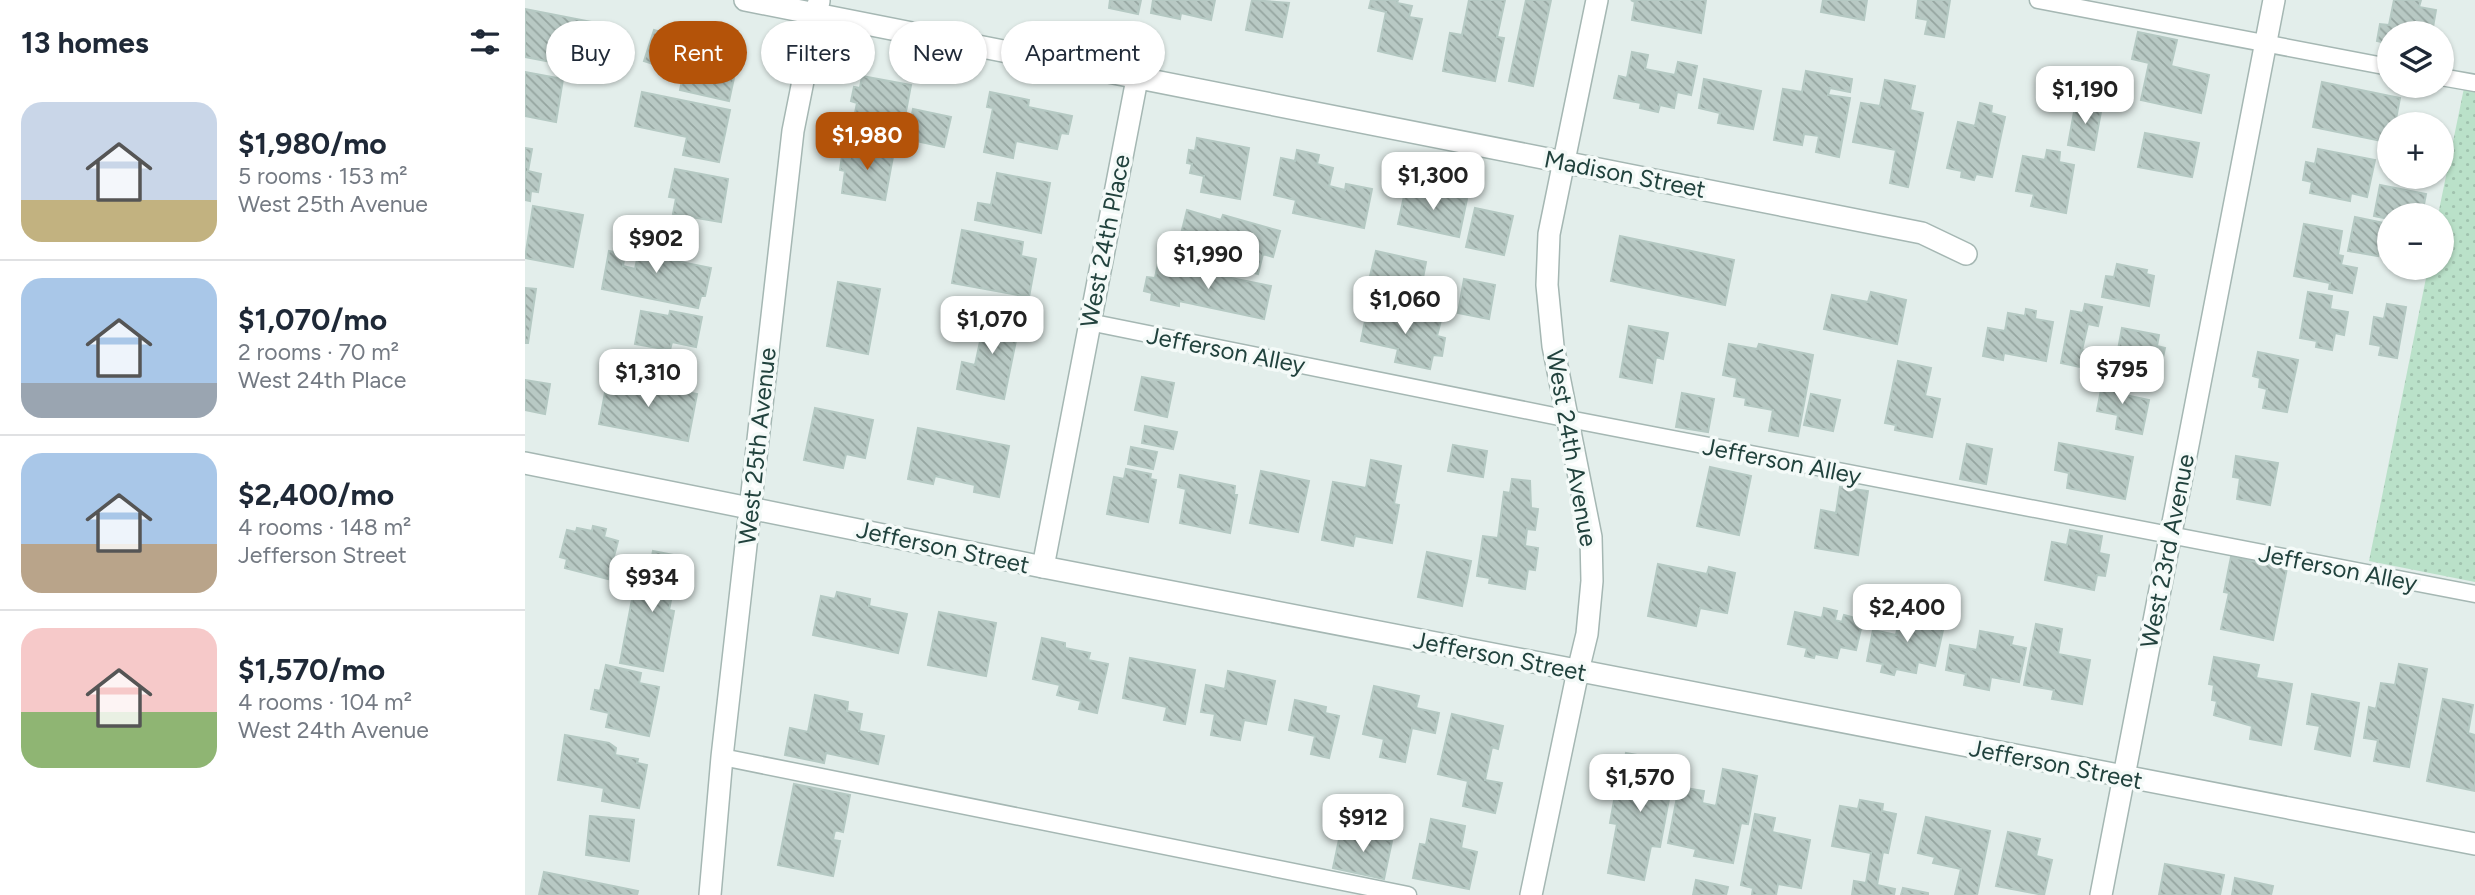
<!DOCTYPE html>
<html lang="en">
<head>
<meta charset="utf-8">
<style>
	:root { --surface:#fff; --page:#f2f2f3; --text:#1f2937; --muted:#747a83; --line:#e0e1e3; --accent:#b45309 }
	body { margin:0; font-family:Figtree,sans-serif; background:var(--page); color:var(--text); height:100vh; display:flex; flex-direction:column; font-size:26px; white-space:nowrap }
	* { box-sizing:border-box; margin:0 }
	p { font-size:23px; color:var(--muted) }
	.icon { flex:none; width:38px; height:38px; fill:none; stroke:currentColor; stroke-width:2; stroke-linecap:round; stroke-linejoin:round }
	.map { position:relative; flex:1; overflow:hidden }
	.panel { display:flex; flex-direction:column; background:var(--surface); width:525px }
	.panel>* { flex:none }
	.hud { position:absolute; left:21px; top:21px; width:665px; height:63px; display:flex; gap:14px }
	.tools { position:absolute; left:1852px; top:21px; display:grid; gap:14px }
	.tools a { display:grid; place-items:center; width:77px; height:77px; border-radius:50%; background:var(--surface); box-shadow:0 2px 5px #0004; font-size:35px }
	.price { position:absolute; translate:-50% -60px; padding:0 16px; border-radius:14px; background:#fff; color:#222; font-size:23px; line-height:46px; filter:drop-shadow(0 2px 4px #0008) }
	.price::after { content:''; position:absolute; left:50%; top:42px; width:21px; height:16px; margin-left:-10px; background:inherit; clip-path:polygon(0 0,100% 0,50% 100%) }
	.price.current { background:var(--accent); color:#fff }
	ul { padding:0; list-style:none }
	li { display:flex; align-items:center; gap:21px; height:175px; padding:0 21px }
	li+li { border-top:2px solid var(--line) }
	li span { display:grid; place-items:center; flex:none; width:196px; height:140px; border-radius:21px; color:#555 }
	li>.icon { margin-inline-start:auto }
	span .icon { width:84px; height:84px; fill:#fffc; stroke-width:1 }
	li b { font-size:30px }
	h2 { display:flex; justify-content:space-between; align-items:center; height:84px; padding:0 21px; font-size:30px }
	.pill { padding:0 24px; border-radius:32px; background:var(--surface); box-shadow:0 2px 5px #0004; font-size:24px; line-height:63px }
	.pill.current { background:var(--accent); color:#fff }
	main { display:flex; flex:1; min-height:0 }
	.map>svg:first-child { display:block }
	.green { fill:url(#green-dots) }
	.building { fill:url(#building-back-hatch); stroke:#b5c9c3; stroke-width:2 }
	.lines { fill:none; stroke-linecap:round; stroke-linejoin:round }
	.service-casing { stroke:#a5b7b3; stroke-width:19 }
	.minor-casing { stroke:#a5b7b3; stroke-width:24 }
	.tertiary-casing { stroke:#a5b7b3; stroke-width:24 }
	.service { stroke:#fff; stroke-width:16 }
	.minor { stroke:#fff; stroke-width:21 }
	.tertiary { stroke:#fff; stroke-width:21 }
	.labels { text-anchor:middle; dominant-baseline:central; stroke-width:7; stroke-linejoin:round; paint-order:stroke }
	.street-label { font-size:24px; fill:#21423d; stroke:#f4faf8 }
</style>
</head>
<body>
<main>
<section class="panel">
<h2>13 homes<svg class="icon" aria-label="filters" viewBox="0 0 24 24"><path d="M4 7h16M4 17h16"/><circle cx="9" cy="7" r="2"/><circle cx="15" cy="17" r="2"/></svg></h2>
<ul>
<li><span style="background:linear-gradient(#c9d6e8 70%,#c2b280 0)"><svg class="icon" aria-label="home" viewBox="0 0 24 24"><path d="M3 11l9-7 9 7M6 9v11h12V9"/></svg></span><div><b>$1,980/mo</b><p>5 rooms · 153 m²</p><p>West 25th Avenue</p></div></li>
<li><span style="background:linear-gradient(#a9c7e8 75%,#9aa5b1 0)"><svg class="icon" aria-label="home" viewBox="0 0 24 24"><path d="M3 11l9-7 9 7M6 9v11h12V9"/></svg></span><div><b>$1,070/mo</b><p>2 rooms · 70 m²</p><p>West 24th Place</p></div></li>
<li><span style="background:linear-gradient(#a9c7e8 65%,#b9a48a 0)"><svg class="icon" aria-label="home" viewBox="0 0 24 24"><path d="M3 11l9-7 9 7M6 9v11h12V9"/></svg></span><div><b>$2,400/mo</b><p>4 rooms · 148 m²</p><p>Jefferson Street</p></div></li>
<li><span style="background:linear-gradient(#f6c9c9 60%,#8fb573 0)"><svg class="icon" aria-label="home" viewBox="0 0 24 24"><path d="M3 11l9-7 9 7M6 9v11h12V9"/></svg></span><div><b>$1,570/mo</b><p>4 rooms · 104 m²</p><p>West 24th Avenue</p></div></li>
</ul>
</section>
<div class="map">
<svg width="1950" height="895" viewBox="0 0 1950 895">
	<defs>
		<pattern id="green-dots" width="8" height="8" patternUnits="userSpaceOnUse" patternTransform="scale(1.75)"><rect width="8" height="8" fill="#bae1c9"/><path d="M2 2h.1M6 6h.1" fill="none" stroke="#a0c2ae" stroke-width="1.8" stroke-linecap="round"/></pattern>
		<pattern id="building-back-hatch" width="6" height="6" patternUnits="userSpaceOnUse" patternTransform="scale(1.75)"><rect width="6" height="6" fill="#b8c9c4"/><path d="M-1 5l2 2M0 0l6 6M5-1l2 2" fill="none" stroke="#95a5a0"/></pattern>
	</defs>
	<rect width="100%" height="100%" fill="#e3eeeb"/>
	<path class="green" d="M 1939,88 L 1950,90 L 1950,582 L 1844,561 L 1903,268 L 1916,268 L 1916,215 L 1913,215 Z"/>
	<path class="building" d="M 585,0 L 616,0 L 613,14 L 584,8 Z
		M 628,0 L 690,0 L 686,20 L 656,13 L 655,19 L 626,13 Z
		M 727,0 L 764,3 L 757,37 L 721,30 Z
		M 846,0 L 873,0 L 872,3 L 887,6 L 884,17 L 897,19 L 887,59 L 853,51 L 861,12 L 844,8 Z
		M 944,0 L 980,0 L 972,37 L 979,38 L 970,81 L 918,71 L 925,33 L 937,35 Z
		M 1001,0 L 1026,0 L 1008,86 L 984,81 Z
		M 1106,0 L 1181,0 L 1176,33 L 1107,20 L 1110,2 Z
		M 1298,0 L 1342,0 L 1339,20 L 1296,12 Z
		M 1393,0 L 1425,0 L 1419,37 L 1400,34 L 1403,20 L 1391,18 Z
		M 1869,0 L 1896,0 L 1894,7 L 1911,10 L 1907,33 L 1864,33 L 1864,50 L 1860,50 L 1861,43 L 1852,41 L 1855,24 L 1864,25 Z
		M 0,9 L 77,24 L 68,70 L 0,57 Z
		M 129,30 L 164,41 L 154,72 L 119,61 Z
		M 1613,32 L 1652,40 L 1646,66 L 1684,75 L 1676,113 L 1616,100 L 1624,63 L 1607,59 Z
		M 178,50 L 198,54 L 197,61 L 212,64 L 204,101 L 155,90 L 163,54 L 177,57 Z
		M 1107,52 L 1123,55 L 1120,69 L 1150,75 L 1153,62 L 1172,66 L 1166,95 L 1152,92 L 1149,108 L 1135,105 L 1133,112 L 1115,108 L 1116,103 L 1089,98 L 1094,76 L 1102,78 Z
		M 1281,71 L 1327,79 L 1325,92 L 1305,88 L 1303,95 L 1325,98 L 1314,157 L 1291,152 L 1294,136 L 1279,134 L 1277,145 L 1249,140 L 1258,89 L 1277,92 Z
		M 0,72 L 38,79 L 31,122 L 0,116 Z
		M 337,76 L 386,85 L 379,122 L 330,113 L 332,103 L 326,101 L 329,87 L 335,88 Z
		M 1179,79 L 1236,91 L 1228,129 L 1193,123 L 1195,113 L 1174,108 Z
		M 1360,80 L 1390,86 L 1385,110 L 1398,113 L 1383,187 L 1365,183 L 1371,150 L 1328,142 L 1336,103 L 1355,106 Z
		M 1797,82 L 1875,98 L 1870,124 L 1861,125 L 1857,141 L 1788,127 Z
		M 117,92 L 205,110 L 194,162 L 158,155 L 162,137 L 110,126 Z
		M 465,92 L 504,100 L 503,107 L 547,116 L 543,134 L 536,133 L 532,149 L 491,141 L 488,158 L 459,152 L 468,108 L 462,107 Z
		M 1551,101 L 1577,106 L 1569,150 L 1543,145 Z
		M 1455,103 L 1467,106 L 1466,113 L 1480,117 L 1467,177 L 1451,174 L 1449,180 L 1436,177 L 1437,171 L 1422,168 L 1433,122 L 1450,126 Z
		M 388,109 L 426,117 L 419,147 L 382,139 Z
		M 1620,133 L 1674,143 L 1667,177 L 1613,167 Z
		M 672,138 L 724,148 L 715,199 L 676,192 L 679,176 L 665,173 L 667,164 L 662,163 L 664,150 L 670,151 Z
		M 327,143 L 369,151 L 360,200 L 317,193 L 320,171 L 315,170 L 317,156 L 325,158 Z
		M 0,148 L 7,149 L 3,171 L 16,174 L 13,192 L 6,191 L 5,201 L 0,200 Z
		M 1793,149 L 1850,160 L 1842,197 L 1826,193 L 1825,201 L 1785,193 L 1787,182 L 1778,180 L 1781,162 L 1790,164 Z
		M 772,150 L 794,155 L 792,164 L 808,168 L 804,186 L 820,190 L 821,184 L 847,189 L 839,228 L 768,213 L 771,200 L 749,195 L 756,158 L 770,161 Z
		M 1522,150 L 1535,152 L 1534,162 L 1549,165 L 1541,213 L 1506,206 L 1509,194 L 1491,191 L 1498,156 L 1520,160 Z
		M 150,169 L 203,179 L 196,222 L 148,214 L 151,198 L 144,197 Z
		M 472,173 L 525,183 L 516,233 L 450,220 L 453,203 L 466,205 Z
		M 1855,185 L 1901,194 L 1897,215 L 1864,215 L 1864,219 L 1849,216 Z
		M 881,187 L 942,199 L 934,237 L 873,224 Z
		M 8,206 L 58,215 L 48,267 L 0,258 Z
		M 950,208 L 988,216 L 979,255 L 941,247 Z
		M 662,210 L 696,220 L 698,215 L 755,231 L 748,257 L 738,254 L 733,274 L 692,263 L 695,252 L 671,245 L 674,234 L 657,230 Z
		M 1830,217 L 1859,223 L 1853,256 L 1823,251 Z
		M 1779,224 L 1817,231 L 1813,255 L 1818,256 L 1816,265 L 1832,268 L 1827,293 L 1804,289 L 1805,283 L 1769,276 Z
		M 437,230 L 498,242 L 496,256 L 511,259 L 504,297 L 427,283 Z
		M 1095,236 L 1209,260 L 1200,305 L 1086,281 Z
		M 108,237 L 144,244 L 141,259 L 186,268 L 180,296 L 176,296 L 173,308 L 77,289 L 84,251 L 100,254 L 98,266 L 110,269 L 113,255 L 105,254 Z
		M 851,251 L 901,262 L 898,278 L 911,280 L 905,307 L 841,293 Z
		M 633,263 L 746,286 L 739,319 L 654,301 L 654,306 L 626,300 L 627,293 L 619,291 L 622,277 L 630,278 Z
		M 1592,264 L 1622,270 L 1621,274 L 1629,276 L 1624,306 L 1577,297 L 1581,276 L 1589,277 Z
		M 939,279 L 970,285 L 964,319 L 933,313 Z
		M 313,282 L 355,289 L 343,354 L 302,346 Z
		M 0,288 L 11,289 L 3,343 L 0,343 Z
		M 1346,292 L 1381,300 L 1372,344 L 1299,329 L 1307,295 L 1343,302 Z
		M 1783,292 L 1807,296 L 1805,309 L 1823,312 L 1819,335 L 1810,333 L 1807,350 L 1791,347 L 1792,341 L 1775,338 Z
		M 1560,304 L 1577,307 L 1573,326 L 1563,324 L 1557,350 L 1568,352 L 1565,369 L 1536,363 L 1546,311 L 1558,313 Z
		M 1862,304 L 1881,307 L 1872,358 L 1854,355 L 1856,346 L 1845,344 L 1849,317 L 1859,319 Z
		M 843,306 L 916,320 L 912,336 L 920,338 L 917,356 L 908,355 L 905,369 L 870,362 L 873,349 L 836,341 Z
		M 462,309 L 496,316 L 479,399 L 432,389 L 437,362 L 450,365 Z
		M 1501,309 L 1511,311 L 1510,319 L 1528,322 L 1521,361 L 1479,353 L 1478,360 L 1458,356 L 1463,328 L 1480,331 L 1483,313 L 1500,316 Z
		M 116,311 L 144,316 L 145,311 L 177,317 L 171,347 L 147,342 L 145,350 L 110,344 Z
		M 1104,326 L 1143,333 L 1138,359 L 1131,357 L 1127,383 L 1095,377 Z
		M 1597,328 L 1634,335 L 1632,346 L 1640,348 L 1637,362 L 1630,360 L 1627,373 L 1590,366 Z
		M 1204,344 L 1232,349 L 1234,344 L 1288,355 L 1273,436 L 1244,431 L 1248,410 L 1220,405 L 1221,398 L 1209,396 L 1212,378 L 1198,375 Z
		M 1733,352 L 1773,360 L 1762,412 L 1738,408 L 1742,389 L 1734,387 L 1735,378 L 1728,376 Z
		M 1373,361 L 1406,368 L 1400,396 L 1415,399 L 1407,437 L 1370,430 L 1371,425 L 1360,423 Z
		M 1579,374 L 1598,378 L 1595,394 L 1624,400 L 1617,434 L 1591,429 L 1593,415 L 1572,411 Z
		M 83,377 L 172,394 L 163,441 L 74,424 Z
		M 617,377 L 649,383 L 642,417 L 610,410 Z
		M 0,380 L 25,384 L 20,414 L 0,410 Z
		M 1157,393 L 1189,399 L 1183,432 L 1151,427 Z
		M 1286,394 L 1315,400 L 1308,431 L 1279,425 Z
		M 290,408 L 348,420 L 340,458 L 321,454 L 318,468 L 279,460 Z
		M 620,426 L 652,432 L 648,449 L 617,443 Z
		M 393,428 L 484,446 L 474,497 L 449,492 L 450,485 L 410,476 L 408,484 L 383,479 Z
		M 1534,443 L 1608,457 L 1600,499 L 1542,488 L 1544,473 L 1530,470 Z
		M 1442,444 L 1467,449 L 1461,484 L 1435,479 Z
		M 928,445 L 962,451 L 958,477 L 923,471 Z
		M 606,447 L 632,452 L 628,469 L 603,464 Z
		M 1711,456 L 1753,463 L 1745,505 L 1712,499 L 1715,478 L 1708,477 Z
		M 846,460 L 876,466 L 869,504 L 874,505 L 867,543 L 830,536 L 828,546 L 797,540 L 808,482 L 841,488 Z
		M 1185,467 L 1226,476 L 1214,535 L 1172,526 Z
		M 601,469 L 626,474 L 625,479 L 631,480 L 623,522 L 582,514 L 589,477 L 599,479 Z
		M 736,471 L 784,481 L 773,532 L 725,523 Z
		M 655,475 L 710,486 L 709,495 L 712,495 L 705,533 L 655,523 L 661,489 L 653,487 Z
		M 987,479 L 1005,481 L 1006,508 L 1013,509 L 1010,530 L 1002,529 L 1000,546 L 1013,548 L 1010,570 L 1003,569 L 1000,589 L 964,583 L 965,578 L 952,576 L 958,536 L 973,538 L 979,492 L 985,493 Z
		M 1315,487 L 1343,491 L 1333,555 L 1290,548 L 1296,510 L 1311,513 Z
		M 68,526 L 81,529 L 79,537 L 93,541 L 83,579 L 40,568 L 42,559 L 35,557 L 42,530 L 51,532 L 52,528 L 67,531 Z
		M 1545,530 L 1577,536 L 1574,553 L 1584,555 L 1580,576 L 1572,575 L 1569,590 L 1520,580 L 1527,542 L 1542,545 Z
		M 128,551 L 159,557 L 151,596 L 147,595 L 144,610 L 149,611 L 138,671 L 95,663 L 111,578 L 122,581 Z
		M 902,552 L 946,561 L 937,606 L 893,597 Z
		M 1706,557 L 1762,568 L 1748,640 L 1696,629 L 1704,593 L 1699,592 Z
		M 1133,564 L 1182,574 L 1184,567 L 1210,573 L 1202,613 L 1175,608 L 1171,626 L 1123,616 Z
		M 312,592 L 345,599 L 344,606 L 382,614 L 373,653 L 288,635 L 296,596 L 310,599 Z
		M 1299,608 L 1312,611 L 1310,620 L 1317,622 L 1319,615 L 1338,620 L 1331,650 L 1315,647 L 1312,658 L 1290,654 L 1289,658 L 1280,656 L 1282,648 L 1263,644 L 1270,612 L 1297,618 Z
		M 414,612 L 471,623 L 461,676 L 403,665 Z
		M 1376,612 L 1420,621 L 1410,666 L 1393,662 L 1391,673 L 1371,669 L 1369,675 L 1356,672 L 1358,664 L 1342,661 L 1348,630 L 1371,635 Z
		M 1511,624 L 1537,629 L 1533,654 L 1565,660 L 1557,704 L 1527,699 L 1529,690 L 1499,685 Z
		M 1455,631 L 1488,637 L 1486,645 L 1501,648 L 1494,682 L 1466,677 L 1464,690 L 1439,685 L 1441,674 L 1421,670 L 1425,645 L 1452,650 Z
		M 517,638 L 540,643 L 540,648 L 565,653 L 563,660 L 583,664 L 572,713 L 554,709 L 556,701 L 532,695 L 535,685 L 508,679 Z
		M 1689,657 L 1734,665 L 1731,678 L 1767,684 L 1756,745 L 1725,739 L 1727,726 L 1689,715 L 1692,701 L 1687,700 L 1689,685 L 1684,684 Z
		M 605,658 L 670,670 L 660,724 L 639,720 L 642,707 L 598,698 Z
		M 1874,664 L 1902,669 L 1884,767 L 1849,761 L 1853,740 L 1839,738 L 1844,707 L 1851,709 L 1856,683 L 1870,685 Z
		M 81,665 L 116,673 L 114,683 L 134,687 L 124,736 L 81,727 L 84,713 L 66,709 L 70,690 L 75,691 Z
		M 703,671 L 750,681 L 741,724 L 719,720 L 715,740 L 686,735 L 690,714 L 676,712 L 681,685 L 700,689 Z
		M 849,686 L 894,696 L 891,708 L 914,713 L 910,733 L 887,728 L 880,762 L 855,757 L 859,739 L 838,734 Z
		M 1787,694 L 1834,703 L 1825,756 L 1790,749 L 1795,726 L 1782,724 Z
		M 290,695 L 323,702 L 322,711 L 337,714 L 334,731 L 359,736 L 353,764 L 301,753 L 299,763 L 260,755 L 265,728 L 283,732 Z
		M 1918,699 L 1948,705 L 1943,733 L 1950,735 L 1950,791 L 1902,781 Z
		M 770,700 L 801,707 L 800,713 L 814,716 L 804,758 L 786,754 L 790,736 L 764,730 Z
		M 927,714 L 978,726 L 973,749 L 967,747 L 960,780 L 977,783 L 970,813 L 938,806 L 943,781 L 913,774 Z
		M 40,735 L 84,743 L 91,748 L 90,755 L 113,759 L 112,763 L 122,765 L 114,808 L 77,801 L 79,788 L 33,780 Z
		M 1101,753 L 1151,762 L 1135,847 L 1126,846 L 1119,880 L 1083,873 L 1092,824 L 1085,823 L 1090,795 L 1098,796 L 1101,782 L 1095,781 Z
		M 1198,769 L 1232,776 L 1223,824 L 1216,823 L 1208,863 L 1169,856 L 1171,849 L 1143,843 L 1154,787 L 1179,791 L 1177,803 L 1191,806 Z
		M 269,784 L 325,795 L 318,832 L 310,830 L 308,840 L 315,841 L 308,876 L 253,865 Z
		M 1335,800 L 1358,804 L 1357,811 L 1371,814 L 1363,853 L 1358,852 L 1352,885 L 1370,889 L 1369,895 L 1327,895 L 1329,881 L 1341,883 L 1346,853 L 1307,846 L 1315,806 L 1333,809 Z
		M 1230,814 L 1250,818 L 1247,832 L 1285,840 L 1276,888 L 1253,884 L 1251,895 L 1227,895 L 1228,888 L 1216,885 Z
		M 65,816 L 109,820 L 104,861 L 61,855 Z
		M 1401,817 L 1465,831 L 1452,895 L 1430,895 L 1436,869 L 1408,863 L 1410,857 L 1393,853 Z
		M 906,819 L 940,826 L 936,848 L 952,852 L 944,889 L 888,878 L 895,844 L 901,845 Z
		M 816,830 L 867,841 L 859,879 L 808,868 Z
		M 1483,832 L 1515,839 L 1511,856 L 1527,860 L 1519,895 L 1471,886 Z
		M 1640,864 L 1699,875 L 1695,895 L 1634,895 Z
		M 19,872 L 113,891 L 112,895 L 14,895 Z
		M 1710,878 L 1748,886 L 1746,895 L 1707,895 Z
		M 1171,880 L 1203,887 L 1201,895 L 1168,895 Z
		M 1378,888 L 1403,893 L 1403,895 L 1376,895 Z"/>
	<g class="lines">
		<defs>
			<path id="service" d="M 1513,0 L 1864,67
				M 1916,77 L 1950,83
				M 564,322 L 1044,419 L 1950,594
				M 197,757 L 883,895"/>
			<path id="minor" d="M 220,0 L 1397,233 L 1441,254
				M 518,567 L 612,79
				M 185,895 L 197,757 L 268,131 L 294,1
				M 1006,895 L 1053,671
				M 1576,895 L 1749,0"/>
			<path id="tertiary" d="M 0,463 L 518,567 L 1950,844
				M 1053,671 L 1062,634 L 1067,581 L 1066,537 L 1028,346 L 1022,285 L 1024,234 L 1072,0"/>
		</defs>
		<use href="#service" class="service-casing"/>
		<use href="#minor" class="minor-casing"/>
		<use href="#tertiary" class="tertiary-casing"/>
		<use href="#service" class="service"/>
		<use href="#minor" class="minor"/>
		<use href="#tertiary" class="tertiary"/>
	</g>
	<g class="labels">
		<g class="street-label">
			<text transform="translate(1100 174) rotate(11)">Madison Street</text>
			<text transform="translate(580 241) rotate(-79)">West 24th Place</text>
			<text transform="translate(701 350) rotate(11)">Jefferson Alley</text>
			<text transform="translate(232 446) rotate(-84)">West 25th Avenue</text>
			<text transform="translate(1047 448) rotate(80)">West 24th Avenue</text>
			<text transform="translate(1257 461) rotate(11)">Jefferson Alley</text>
			<text transform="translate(418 547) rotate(12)">Jefferson Street</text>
			<text transform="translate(1642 551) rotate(-79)">West 23rd Avenue</text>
			<text transform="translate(1813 568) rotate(11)">Jefferson Alley</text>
			<text transform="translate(975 656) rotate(11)">Jefferson Street</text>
			<text transform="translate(1531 764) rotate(11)">Jefferson Street</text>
		</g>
	</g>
</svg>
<div class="tools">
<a><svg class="icon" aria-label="layers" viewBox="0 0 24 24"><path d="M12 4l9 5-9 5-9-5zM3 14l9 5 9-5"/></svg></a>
<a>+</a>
<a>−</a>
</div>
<b class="price" style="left:1560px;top:126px">$1,190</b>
<b class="price current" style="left:342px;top:172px">$1,980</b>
<b class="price" style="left:908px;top:212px">$1,300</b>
<b class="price" style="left:131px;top:275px">$902</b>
<b class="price" style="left:683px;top:291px">$1,990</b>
<b class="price" style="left:880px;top:336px">$1,060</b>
<b class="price" style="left:467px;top:356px">$1,070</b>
<b class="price" style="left:1597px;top:406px">$795</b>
<b class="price" style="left:123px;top:409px">$1,310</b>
<b class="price" style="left:127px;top:614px">$934</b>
<b class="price" style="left:1382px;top:644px">$2,400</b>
<b class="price" style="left:1115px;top:814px">$1,570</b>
<b class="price" style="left:838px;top:854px">$912</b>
<div class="hud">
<a class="pill">Buy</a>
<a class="pill current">Rent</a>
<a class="pill">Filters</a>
<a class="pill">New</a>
<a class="pill">Apartment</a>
</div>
</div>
</main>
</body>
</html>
